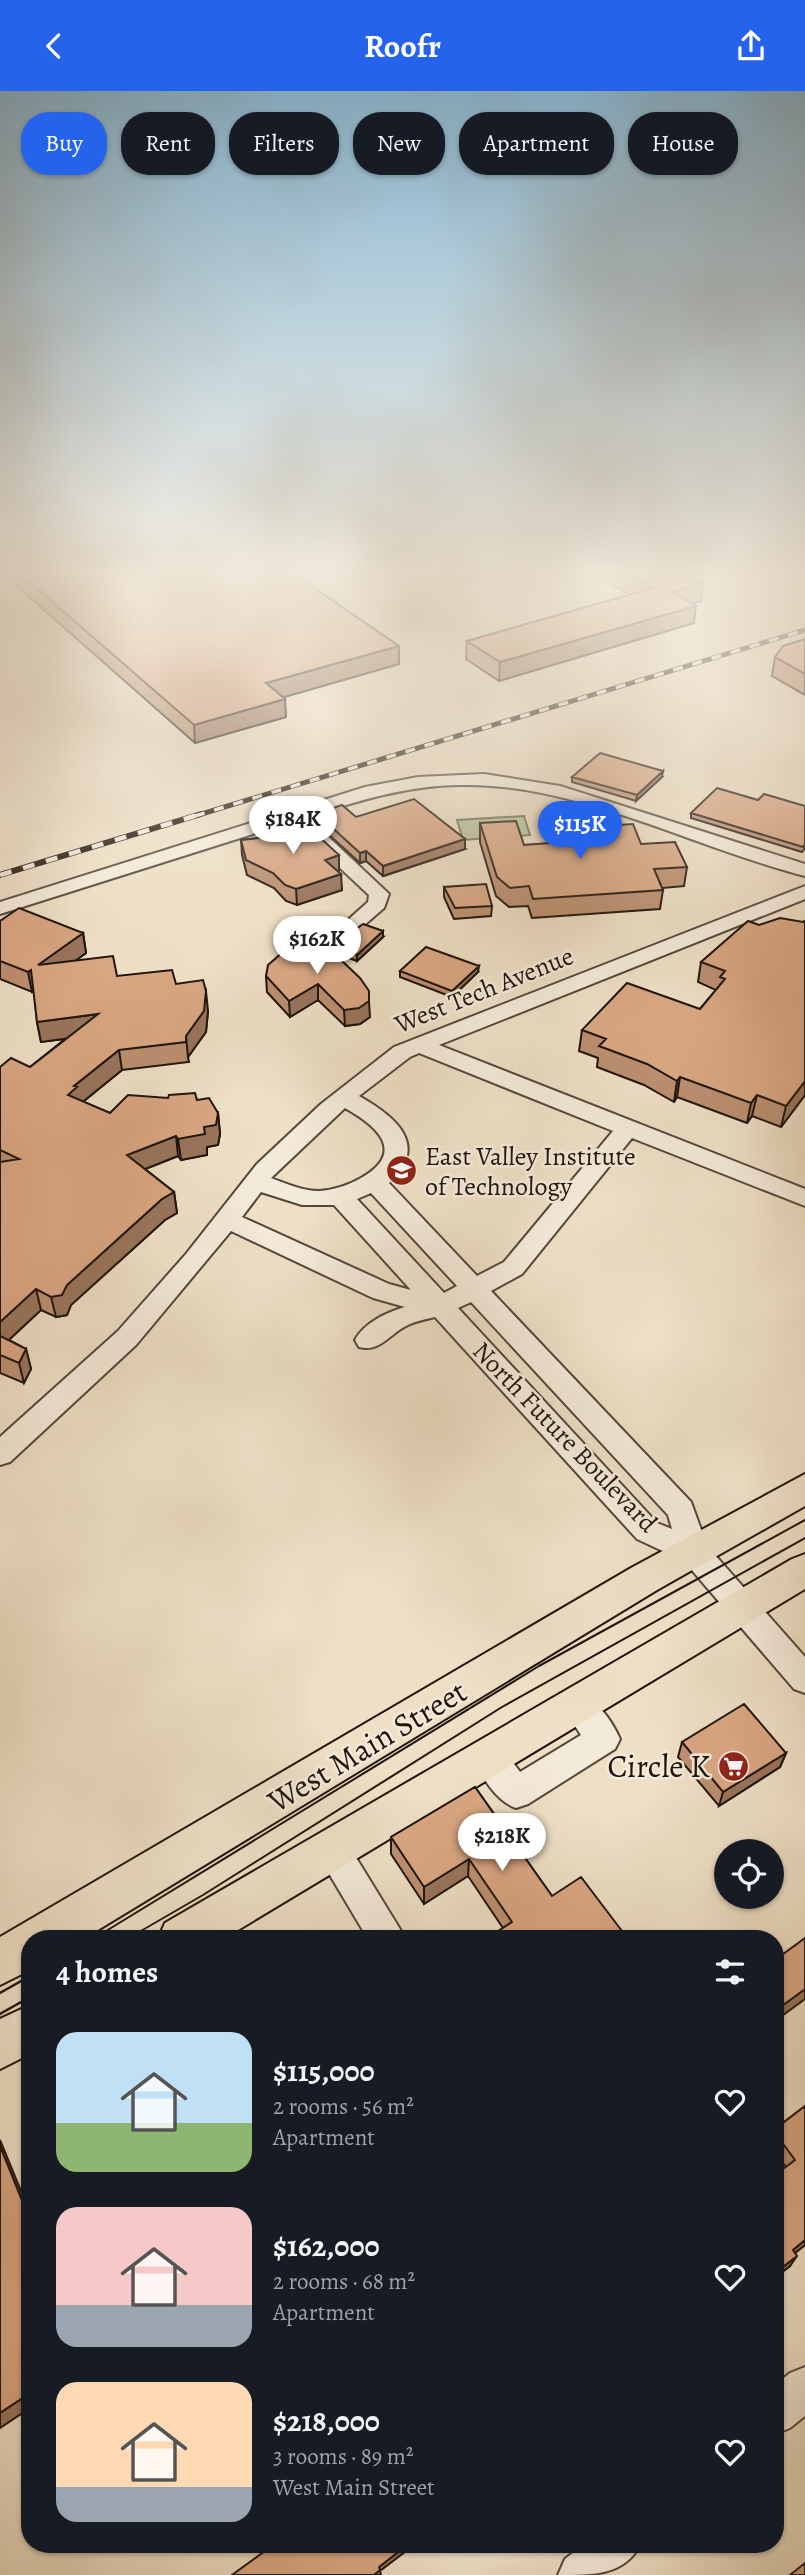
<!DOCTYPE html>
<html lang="en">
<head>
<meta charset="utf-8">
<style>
	:root { --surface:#171b24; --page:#20242c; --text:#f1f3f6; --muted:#9ea1a6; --accent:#2563eb }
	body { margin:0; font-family:Alegreya,serif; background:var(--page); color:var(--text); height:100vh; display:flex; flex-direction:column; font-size:26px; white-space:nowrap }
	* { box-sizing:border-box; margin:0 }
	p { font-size:23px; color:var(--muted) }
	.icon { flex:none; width:38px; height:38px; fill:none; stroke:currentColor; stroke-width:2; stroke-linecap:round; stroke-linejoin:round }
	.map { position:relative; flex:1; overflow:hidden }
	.drawer { position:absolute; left:21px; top:1839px; width:763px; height:623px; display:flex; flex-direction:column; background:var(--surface); border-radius:28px; box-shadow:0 2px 5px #0004 }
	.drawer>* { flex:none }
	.top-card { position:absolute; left:21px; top:21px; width:763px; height:63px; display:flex; gap:14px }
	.buttons { position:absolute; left:714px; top:1748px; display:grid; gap:14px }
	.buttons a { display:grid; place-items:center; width:70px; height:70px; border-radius:50%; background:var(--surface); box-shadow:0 2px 5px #0004; font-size:35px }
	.price { position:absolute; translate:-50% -60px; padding:0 16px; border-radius:24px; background:#fff; color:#222; font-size:23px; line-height:46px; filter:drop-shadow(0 2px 4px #0008) }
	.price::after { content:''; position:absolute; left:50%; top:42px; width:21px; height:16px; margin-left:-10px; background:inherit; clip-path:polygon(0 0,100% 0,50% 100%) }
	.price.current { background:var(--accent); color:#fff }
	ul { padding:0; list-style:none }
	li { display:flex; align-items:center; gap:21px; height:175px; padding:0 35px }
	li span { display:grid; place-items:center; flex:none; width:196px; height:140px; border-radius:21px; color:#555 }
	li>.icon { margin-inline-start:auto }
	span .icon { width:84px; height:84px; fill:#fffc; stroke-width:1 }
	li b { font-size:30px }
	h2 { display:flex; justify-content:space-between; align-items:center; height:84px; padding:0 35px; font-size:30px }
	.pill { padding:0 24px; border-radius:28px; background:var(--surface); box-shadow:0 2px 5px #0004; font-size:24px; line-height:63px }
	.pill.current { background:var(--accent); color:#fff }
	header { display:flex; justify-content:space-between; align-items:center; height:91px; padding:0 35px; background:var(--accent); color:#fff; font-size:32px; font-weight:700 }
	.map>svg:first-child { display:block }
	.green { fill:#b4c398; stroke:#6a6c52; stroke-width:2 }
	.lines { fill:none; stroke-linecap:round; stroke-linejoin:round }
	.minor-casing { stroke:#53473b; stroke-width:4 }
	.major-casing { stroke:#1f140d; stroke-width:4 }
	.minor { fill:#f4ead9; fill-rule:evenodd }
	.major { fill:#eedfc5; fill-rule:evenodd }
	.tram-far1 { stroke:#1f140d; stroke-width:2 }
	.tram { stroke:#1f140d; stroke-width:2.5 }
	.rail-far1-casing { stroke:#1f140d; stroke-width:5 }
	.rail-casing { stroke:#1f140d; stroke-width:6 }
	.rail-far1 { stroke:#f4ead9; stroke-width:3.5; stroke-dasharray:10; stroke-linecap:butt }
	.rail { stroke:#f4ead9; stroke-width:4.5; stroke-dasharray:12; stroke-linecap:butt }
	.wall { fill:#bb8f70; stroke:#1f140d; stroke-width:2 }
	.shaded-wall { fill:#98745b; stroke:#1f140d; stroke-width:2 }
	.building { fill:#d9a682; stroke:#1f140d; stroke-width:2 }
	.labels { text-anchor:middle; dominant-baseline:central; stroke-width:5; stroke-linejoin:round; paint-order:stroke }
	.street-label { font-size:26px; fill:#1f140d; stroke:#f4ead9 }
	.poi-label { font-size:26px; fill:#1f140d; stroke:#f4ead9; text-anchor:start }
	.near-street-label { font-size:32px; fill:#1f140d; stroke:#f4ead9 }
	.near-poi-label { font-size:32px; fill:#1f140d; stroke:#f4ead9; text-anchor:end }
</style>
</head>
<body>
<header><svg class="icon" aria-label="back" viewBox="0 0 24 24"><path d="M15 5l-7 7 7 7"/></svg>Roofr<svg class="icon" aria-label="share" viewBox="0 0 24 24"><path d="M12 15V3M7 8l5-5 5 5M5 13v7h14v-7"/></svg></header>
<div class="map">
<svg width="805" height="2484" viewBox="0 0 805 2484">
	<rect width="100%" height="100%" fill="#eedfc5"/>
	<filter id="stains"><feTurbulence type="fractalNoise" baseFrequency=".00286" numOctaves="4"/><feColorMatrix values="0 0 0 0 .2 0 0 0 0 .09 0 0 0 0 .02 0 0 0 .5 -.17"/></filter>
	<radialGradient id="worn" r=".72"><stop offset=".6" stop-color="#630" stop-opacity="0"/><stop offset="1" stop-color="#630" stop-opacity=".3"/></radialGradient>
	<path class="green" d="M 524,725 L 530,744 L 463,749 L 457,729 Z"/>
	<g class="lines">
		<defs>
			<path id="minor" d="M 484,683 L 560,695 L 805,773 L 805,785 C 695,757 576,692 462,694 C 408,694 358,710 307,726 L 389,803 L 384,817 L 347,849 L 340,851 L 330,845 L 368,811 L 369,804 L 291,731 L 0,823 L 0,811 L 365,696 L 418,686 Z
				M 805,795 L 805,808 L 439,954 L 805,1098 L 805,1115 L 632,1047 L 522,1183 L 491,1200 L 691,1411 L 707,1455 L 805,1566 L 805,1602 L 794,1598 L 684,1470 L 637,1448 L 435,1226 C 427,1228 416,1230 408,1234 C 390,1242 380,1262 359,1256 L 355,1249 C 364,1232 387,1221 405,1216 L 373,1207 L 231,1140 L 136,1254 L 10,1371 L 0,1374 L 0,1346 L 118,1240 L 186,1163 L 257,1073 L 321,1013 L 394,956 ZM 419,962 L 613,1040 L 504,1171 L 477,1185 L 389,1092 C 430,1054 396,1026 359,1005 L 410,966 ZM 345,1017 C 377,1035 407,1061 361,1087 C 349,1094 334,1099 319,1100 C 303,1100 287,1093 271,1087 ZM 261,1101 L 302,1114 L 334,1114 L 411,1199 L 389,1193 L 242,1126 ZM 371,1102 L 457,1195 L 444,1202 L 357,1108 ZM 471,1211 L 668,1424 L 672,1438 L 657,1432 L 458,1217 Z
				M 577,1600 C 596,1607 612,1630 620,1648 L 615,1658 L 528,1713 L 516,1717 C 496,1710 481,1685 473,1666 L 477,1655 L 489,1651 L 501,1655 L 520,1681 L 581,1644 L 561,1614 L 566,1604 Z
				M 332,1743 L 344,1747 L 406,1848 L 368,1848 L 315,1759 L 320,1747 Z
				M 805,2276 L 805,2325 L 790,2337 L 775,2343 L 775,2294 L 790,2282 Z
				M 583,2454 L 640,2454 C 624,2484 595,2484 558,2484 L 565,2468 Z"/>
			<path id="major" d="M 805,1383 L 805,1415 L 657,1499 L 83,1848 L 30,1848 L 30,1879 L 0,1894 L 0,1846 L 631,1477 Z
				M 805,1463 L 805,1498 L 223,1848 L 158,1848 L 165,1832 L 792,1468 Z
				M 30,1914 L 30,1963 L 0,1978 L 0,1928 Z"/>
		</defs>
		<use href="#minor" class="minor-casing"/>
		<use href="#major" class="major-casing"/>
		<use href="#minor" class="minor"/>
		<use href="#major" class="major"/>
		<path class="tram-far1" d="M 93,1848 L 539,1575 L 805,1429
			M 127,1848 L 203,1804 L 502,1616 L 805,1447"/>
		<path class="tram" d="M 0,1902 L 30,1885
			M 0,1923 L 30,1906"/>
		<defs>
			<path id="rail-far1" d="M 195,725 L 805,539"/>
			<path id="rail" d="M 0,784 L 201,723"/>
		</defs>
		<use href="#rail-far1" class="rail-far1-casing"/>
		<use href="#rail" class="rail-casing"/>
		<use href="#rail-far1" class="rail-far1"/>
		<use href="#rail" class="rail"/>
	</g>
	<path class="wall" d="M 2,482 L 292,482 L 399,555 L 399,573 L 284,606 L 286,626 L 195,652 Z
		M 449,482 L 492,482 L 461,490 Z
		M 592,482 L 684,482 L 703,492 L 701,510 L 692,512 L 694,532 L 499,590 L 466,568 L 467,550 L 630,504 Z
		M 805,548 L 805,604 L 772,585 L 775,566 Z
		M 572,686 L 662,686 L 636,710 L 572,691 Z
		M 758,709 L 805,715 L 805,757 L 802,761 L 691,727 L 691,722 Z
		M 321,721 L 356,726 L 465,758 L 383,785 L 366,770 L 360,772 L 325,740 L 325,734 L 322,731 Z
		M 480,732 L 524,754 L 572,751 L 573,737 L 641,753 L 687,776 L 684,795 L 662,797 L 663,799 L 660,818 L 532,827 L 528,815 L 509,816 L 496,805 L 480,751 Z
		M 268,742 L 339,780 L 338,780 L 342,799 L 297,814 L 286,810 L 274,797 L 247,784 L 242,764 L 241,749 L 268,746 Z
		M 444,796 L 492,815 L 491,825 L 454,828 L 444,806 Z
		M 0,830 L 83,842 L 86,862 L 76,869 L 117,885 L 176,893 L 208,920 L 206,941 L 188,966 L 189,971 L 122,979 L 83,1011 L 110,1022 L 197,1009 L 218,1022 L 220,1043 L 218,1054 L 207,1056 L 207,1064 L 181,1069 L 178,1065 L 145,1078 L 174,1101 L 177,1122 L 165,1129 L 71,1214 L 67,1224 L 56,1226 L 41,1219 L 9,1249 L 26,1258 L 31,1278 L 24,1292 L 0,1282 L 0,976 L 30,976 L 65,948 L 41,951 L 37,931 L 34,900 L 32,901 L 0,888 Z
		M 805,830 L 805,1004 L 781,1036 L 752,1025 L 747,1032 L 677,1006 L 674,1011 L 644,994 L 597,976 L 598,967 L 579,960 L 582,939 L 700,918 L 716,899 L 698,891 L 701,871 L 759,834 L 803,831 Z
		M 383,846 L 357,870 L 333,861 L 370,926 L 360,933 L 345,935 L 318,909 L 290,926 L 267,901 L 266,885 L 308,858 L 332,861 L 332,855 Z
		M 400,880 L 478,881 L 452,906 L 400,886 Z
		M 682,1651 L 786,1662 L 780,1676 L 719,1715 L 678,1666 Z
		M 475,1696 L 552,1805 L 503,1837 L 468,1785 L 424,1813 L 391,1763 L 391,1746 Z
		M 805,2015 L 805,2154 L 795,2162 L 790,2175 L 775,2186 L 775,2084 L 786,2076 L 775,2061 L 775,2038 Z"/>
	<path class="shaded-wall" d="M 461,482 L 492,482 L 461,490 Z
		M 703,492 L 701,510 L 670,519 L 672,501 Z
		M 696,515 L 694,532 L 499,590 L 500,571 Z
		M 399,555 L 399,573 L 267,611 L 266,592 Z
		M 285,608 L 286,626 L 195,652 L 194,634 Z
		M 663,680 L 662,686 L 636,710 L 637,704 Z
		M 465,748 L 465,758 L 383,785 L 383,775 Z
		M 366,760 L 366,770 L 360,772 L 360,762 Z
		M 339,764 L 339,780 L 325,785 L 325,769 Z
		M 341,783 L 342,799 L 297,814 L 296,798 Z
		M 383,840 L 383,846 L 357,870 L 357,864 Z
		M 83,842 L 86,862 L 42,894 L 38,874 Z
		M 479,875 L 478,881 L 452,906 L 452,900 Z
		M 31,879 L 35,899 L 32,901 L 28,881 Z
		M 318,893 L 318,909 L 290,926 L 289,910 Z
		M 206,900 L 208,920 L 206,941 L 188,966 L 186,945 Z
		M 369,910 L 370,926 L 360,933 L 345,935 L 344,919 Z
		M 98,923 L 101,943 L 41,951 L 37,931 Z
		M 119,959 L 122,979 L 80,1013 L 68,1004 L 74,995 Z
		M 680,986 L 677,1006 L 674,1011 L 677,990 Z
		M 805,990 L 805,1004 L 781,1036 L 786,1015 Z
		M 757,1004 L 752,1025 L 747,1032 L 751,1012 Z
		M 218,1022 L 220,1043 L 218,1054 L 207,1056 L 207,1064 L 181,1069 L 178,1048 L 204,1036 Z
		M 176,1045 L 178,1065 L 130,1084 L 127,1064 Z
		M 174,1101 L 177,1122 L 165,1129 L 71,1214 L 67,1224 L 56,1226 L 51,1206 L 67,1194 L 162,1108 Z
		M 36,1198 L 41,1219 L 0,1257 L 0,1231 Z
		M 26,1258 L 31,1278 L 24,1292 L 19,1272 Z
		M 786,1662 L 780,1676 L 719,1715 L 723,1701 Z
		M 469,1768 L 468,1785 L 424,1813 L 424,1796 Z
		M 805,1898 L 805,1908 L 775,1930 L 775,1920 Z
		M 0,2049 L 30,2122 L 30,2129 L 0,2055 Z
		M 805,2149 L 805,2154 L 786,2169 L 793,2159 Z
		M 797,2165 L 790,2175 L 775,2186 L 775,2182 Z
		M 30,2302 L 30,2317 L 0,2337 L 0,2322 Z
		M 407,2454 L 414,2454 L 380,2480 L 381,2484 L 374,2484 L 379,2476 Z"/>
	<path class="building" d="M 19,482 L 292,482 L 399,555 L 266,592 L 285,608 L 194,634 Z
		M 625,482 L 684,482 L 703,492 L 672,501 L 696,515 L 500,571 L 467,550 L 653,497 Z
		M 805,548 L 805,583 L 775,566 L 783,555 Z
		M 600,662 L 663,680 L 637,704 L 572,686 Z
		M 717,697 L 758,709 L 764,703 L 805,715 L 805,753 L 803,756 L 691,722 Z
		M 414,708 L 465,748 L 383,775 L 366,760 L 360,762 L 325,730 L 330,728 L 321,721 L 342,714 L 356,726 Z
		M 516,730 L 524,754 L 578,750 L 573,737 L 633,733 L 641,753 L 675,751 L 687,776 L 654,778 L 663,799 L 533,808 L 529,795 L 510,797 L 497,786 L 480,732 Z
		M 303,731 L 339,764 L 325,769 L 341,783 L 296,798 L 285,794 L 273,782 L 246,769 L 241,749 L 269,746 L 268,742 Z
		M 486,793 L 492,815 L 455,817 L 444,796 Z
		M 19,817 L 83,842 L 38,874 L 113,865 L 117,885 L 172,879 L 176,893 L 203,889 L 206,900 L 204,920 L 186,945 L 186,951 L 119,959 L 74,995 L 77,996 L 68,1004 L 110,1022 L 128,1004 L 168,1007 L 169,1004 L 195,1002 L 197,1009 L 209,1007 L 218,1022 L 216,1034 L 204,1036 L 205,1043 L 178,1048 L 176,1045 L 127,1064 L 174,1101 L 162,1108 L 67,1194 L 62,1204 L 51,1206 L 36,1198 L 0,1231 L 0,1071 L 19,1068 L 0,1059 L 0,976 L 11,967 L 30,976 L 98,923 L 37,931 L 31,879 L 28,881 L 0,870 L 0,830 Z
		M 780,827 L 803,831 L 805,830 L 805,990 L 786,1015 L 757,1004 L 751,1012 L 680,986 L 677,990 L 647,973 L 599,955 L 606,948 L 582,939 L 627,892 L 700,918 L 725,888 L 720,886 L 725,880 L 701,871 L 748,830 L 759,834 Z
		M 363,833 L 383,840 L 357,864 L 332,855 Z
		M 316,852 L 323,852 L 360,887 L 369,900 L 369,910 L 359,917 L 344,919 L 318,893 L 289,910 L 266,885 L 268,874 L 283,861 L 303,854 L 308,858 Z
		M 426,856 L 479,875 L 452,900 L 400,880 Z
		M 0,1245 L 26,1258 L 19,1272 L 0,1264 Z
		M 744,1613 L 786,1662 L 723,1701 L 682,1651 Z
		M 475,1696 L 552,1805 L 581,1786 L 628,1848 L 486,1848 L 512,1831 L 469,1768 L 424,1796 L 391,1746 Z
		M 805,1847 L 805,1898 L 775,1920 L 775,1869 Z
		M 805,2015 L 805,2149 L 793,2159 L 797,2165 L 775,2182 L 775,2084 L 795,2069 L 775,2042 L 775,2038 Z
		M 0,2055 L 30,2129 L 30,2302 L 0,2322 Z
		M 273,2454 L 407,2454 L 379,2476 L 380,2479 L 374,2484 L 232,2484 Z
		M 805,2472 L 805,2484 L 790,2484 Z"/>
	<linearGradient id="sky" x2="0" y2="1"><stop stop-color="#88b7d4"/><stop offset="0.58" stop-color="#f7f1e5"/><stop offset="1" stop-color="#f7f1e5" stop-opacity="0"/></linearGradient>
	<rect width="805" height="830" fill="url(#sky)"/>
	<defs>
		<symbol id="school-disc" viewBox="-11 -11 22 22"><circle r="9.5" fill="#8f2418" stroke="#f4ead9"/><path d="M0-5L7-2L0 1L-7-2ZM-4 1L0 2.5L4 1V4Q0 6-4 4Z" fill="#fff"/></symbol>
		<symbol id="supermarket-disc" viewBox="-11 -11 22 22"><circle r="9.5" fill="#8f2418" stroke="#f4ead9"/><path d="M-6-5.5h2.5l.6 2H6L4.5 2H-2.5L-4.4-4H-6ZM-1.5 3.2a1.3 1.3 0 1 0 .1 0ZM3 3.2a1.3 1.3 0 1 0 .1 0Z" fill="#fff"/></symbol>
	</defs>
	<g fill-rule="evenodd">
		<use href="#school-disc" x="384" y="1062" width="35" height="35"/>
		<use href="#supermarket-disc" x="716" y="1658" width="35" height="35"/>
	</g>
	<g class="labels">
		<g class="street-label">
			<text transform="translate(484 899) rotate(-22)">West Tech Avenue</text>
			<text transform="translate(565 1346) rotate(46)">North Future Boulevard</text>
		</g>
		<g class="poi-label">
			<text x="425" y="1065">East Valley Institute<tspan x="425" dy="30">of Technology</tspan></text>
		</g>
		<g class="near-street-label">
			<text transform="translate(367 1655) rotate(-31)">West Main Street</text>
		</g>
		<g class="near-poi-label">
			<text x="710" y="1675">Circle K</text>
		</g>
	</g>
	<rect width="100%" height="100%" filter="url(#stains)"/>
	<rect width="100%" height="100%" fill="url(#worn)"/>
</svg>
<div class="buttons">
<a><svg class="icon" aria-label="locate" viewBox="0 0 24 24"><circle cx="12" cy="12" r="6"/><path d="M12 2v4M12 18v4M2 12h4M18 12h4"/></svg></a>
</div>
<b class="price" style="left:293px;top:765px">$184K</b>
<b class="price current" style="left:580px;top:770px">$115K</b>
<b class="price" style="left:317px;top:885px">$162K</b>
<b class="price" style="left:502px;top:1782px">$218K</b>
<div class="top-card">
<a class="pill current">Buy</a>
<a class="pill">Rent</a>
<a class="pill">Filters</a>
<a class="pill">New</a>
<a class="pill">Apartment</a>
<a class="pill">House</a>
</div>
<section class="drawer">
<h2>4 homes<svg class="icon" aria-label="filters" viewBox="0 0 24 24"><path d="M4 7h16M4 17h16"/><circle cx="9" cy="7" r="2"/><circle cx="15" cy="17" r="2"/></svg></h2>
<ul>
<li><span style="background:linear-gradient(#bfe0f5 65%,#8fb573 0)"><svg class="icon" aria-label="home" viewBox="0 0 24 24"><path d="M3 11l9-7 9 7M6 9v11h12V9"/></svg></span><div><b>$115,000</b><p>2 rooms · 56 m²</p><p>Apartment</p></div><svg class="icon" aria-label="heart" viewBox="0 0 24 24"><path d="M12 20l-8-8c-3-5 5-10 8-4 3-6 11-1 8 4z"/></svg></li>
<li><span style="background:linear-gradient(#f6c9c9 70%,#9aa5b1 0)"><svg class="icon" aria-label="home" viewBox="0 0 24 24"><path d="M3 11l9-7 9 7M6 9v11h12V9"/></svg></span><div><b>$162,000</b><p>2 rooms · 68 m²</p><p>Apartment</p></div><svg class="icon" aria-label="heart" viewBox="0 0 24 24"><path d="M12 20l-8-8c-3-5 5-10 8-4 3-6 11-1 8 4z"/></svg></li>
<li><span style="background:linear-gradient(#ffd9b3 75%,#9aa5b1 0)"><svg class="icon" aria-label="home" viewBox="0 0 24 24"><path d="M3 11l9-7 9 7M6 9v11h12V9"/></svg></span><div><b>$218,000</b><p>3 rooms · 89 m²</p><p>West Main Street</p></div><svg class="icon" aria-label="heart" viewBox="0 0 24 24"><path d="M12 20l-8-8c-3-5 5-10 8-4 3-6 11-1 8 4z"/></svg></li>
</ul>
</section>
</div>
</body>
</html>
